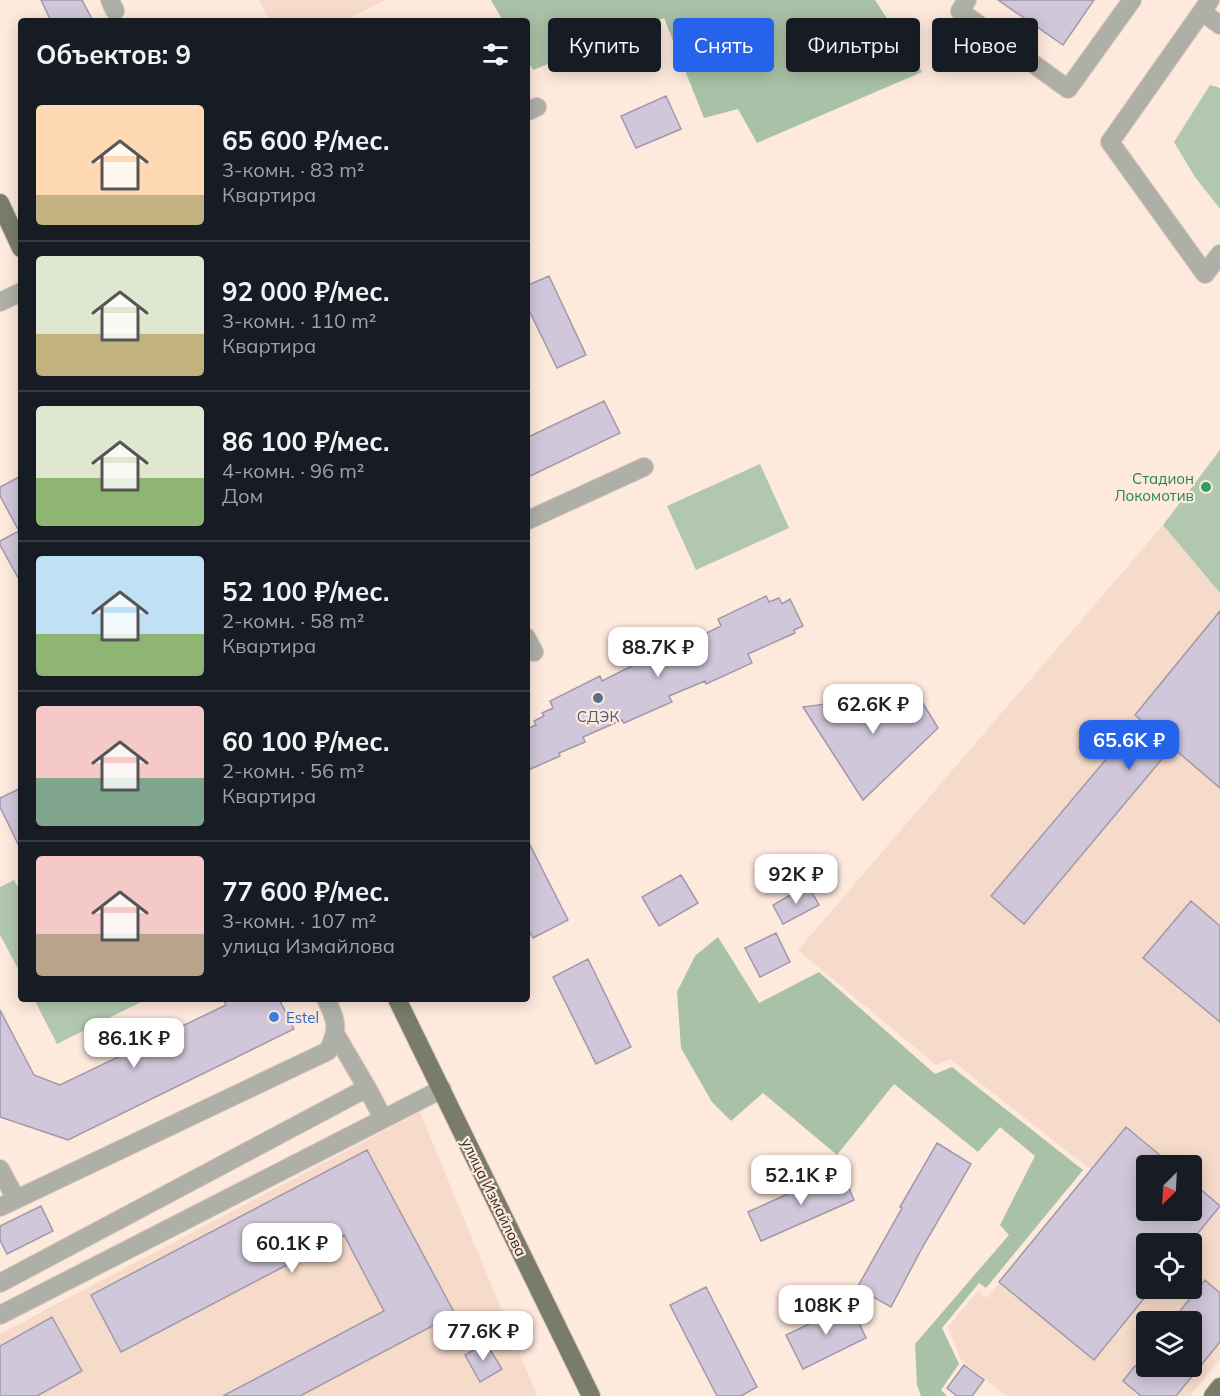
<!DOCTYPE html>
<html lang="ru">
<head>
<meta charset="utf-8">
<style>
	:root { --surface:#171b24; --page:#20242c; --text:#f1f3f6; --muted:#9ea1a6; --line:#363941; --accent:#2563eb }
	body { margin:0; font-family:Mulish,sans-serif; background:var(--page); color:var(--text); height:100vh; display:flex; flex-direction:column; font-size:22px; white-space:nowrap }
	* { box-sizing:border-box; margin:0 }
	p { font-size:20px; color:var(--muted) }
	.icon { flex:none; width:33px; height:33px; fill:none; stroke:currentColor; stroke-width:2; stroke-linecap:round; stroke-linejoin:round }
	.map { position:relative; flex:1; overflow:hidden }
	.side { position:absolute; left:18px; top:18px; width:512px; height:984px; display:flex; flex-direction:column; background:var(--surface); border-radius:6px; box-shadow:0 3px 15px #0003 }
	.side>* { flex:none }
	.hud { position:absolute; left:548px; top:18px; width:570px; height:54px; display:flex; gap:12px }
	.needle { width:39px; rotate:204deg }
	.tools { position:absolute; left:1136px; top:1155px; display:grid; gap:12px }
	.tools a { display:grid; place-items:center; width:66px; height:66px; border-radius:6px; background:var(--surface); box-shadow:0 3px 15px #0003; font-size:30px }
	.price { position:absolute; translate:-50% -51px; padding:0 14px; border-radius:12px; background:#fff; color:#222; font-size:20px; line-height:39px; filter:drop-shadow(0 2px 3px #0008) }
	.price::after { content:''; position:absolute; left:50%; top:36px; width:18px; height:14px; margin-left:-9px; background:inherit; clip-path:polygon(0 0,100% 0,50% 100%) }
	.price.selected { background:var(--accent); color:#fff }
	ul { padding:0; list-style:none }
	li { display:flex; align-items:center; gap:18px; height:150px; padding:0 18px }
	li+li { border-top:2px solid var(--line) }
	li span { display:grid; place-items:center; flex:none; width:168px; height:120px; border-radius:6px; color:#555 }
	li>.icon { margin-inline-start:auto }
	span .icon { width:72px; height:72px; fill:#fffc; stroke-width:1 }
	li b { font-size:26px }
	h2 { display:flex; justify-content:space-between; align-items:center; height:72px; padding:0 18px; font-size:26px }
	.chip { padding:0 21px; border-radius:6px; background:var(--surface); box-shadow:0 3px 15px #0003; font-size:21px; line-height:54px }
	.chip.selected { background:var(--accent); color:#fff }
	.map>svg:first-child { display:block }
	.built { fill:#f6dbca; fill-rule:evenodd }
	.green { fill:#b2c7b0 }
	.forest { fill:#a9c1a7 }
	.building { fill:#d0c7da; stroke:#a198aa; stroke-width:1.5 }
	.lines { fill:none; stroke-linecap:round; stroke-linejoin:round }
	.minor-casing { stroke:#dac7bc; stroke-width:20 }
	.major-casing { stroke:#dac7bc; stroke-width:20 }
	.minor { stroke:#aeafa6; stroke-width:18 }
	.major { stroke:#797b6b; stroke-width:18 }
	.leisure-dot { fill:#2e9e5b; stroke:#fee9dd; stroke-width:2 }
	.service-dot { fill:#5c6f8a; stroke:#fee9dd; stroke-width:2 }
	.shop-dot { fill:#3f7fe0; stroke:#fee9dd; stroke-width:2 }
	.labels { text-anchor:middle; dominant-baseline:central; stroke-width:4.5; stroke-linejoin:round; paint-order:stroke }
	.leisure-label { font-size:15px; fill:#27864d; stroke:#fee9dd; text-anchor:end }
	.service-label { font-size:15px; fill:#4e5e75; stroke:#fee9dd }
	.shop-label { font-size:15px; fill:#366cbe; stroke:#fee9dd; text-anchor:start }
	.street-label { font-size:15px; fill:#352d28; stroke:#fee9dd }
</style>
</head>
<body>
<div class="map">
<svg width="1220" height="1396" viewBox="0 0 1220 1396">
	<rect width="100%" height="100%" fill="#fee9dd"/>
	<path class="built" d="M 259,0 L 386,0 L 343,21 L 270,21 Z
		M 1163,525 L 1220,593 L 1220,1359 L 1190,1396 L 1007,1396 L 961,1360 L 948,1327 L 978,1291 L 987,1298 L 1091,1170 L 950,1059 L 936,1065 L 798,950 ZM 1146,1166 L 1191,1166 L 1191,1210 L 1146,1210 ZM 1146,1244 L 1191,1244 L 1191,1288 L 1146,1288 ZM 1146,1322 L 1191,1322 L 1191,1366 L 1146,1366 Z
		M 420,1112 L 537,1396 L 0,1396 L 0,1334 Z"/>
	<path class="green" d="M 1210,85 L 1220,88 L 1220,209 L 1195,177 L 1174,142 Z
		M 1220,450 L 1220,593 L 1163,525 Z
		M 760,464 L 789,528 L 696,570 L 667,506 Z
		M 14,880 L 21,893 L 21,974 L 0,935 L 0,887 Z
		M 34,999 L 147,999 L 57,1044 Z"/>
	<path class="forest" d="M 491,0 L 875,0 L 922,72 L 757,143 L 738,109 L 704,118 L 664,18 L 533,70 L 527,59 L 526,21 L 503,21 Z
		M 718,937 L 759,1003 L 819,972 L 935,1074 L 952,1067 L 1083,1170 L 986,1288 L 979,1283 L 942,1328 L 959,1364 L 941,1390 L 947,1396 L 921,1396 L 917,1385 L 915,1344 L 1009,1235 L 1000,1225 L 1035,1156 L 1000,1127 L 978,1152 L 894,1084 L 837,1155 L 763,1093 L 731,1121 L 712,1102 L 681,1048 L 677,992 L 695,956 Z"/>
	<path class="building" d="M 41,0 L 82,0 L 93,21 L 51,21 Z
		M 998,0 L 1094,0 L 1063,45 Z
		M 666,96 L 681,129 L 636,148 L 621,116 Z
		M 549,276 L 586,355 L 557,368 L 526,304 L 526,286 Z
		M 604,401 L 620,433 L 526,478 L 526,438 Z
		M 21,476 L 21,583 L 0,545 L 0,541 L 19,531 L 0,496 L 0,487 Z
		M 766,596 L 769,602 L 779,598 L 782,604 L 790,599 L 803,626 L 794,630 L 795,633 L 748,654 L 752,663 L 706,684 L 705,681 L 669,696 L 672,702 L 624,723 L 622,720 L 583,737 L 585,742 L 559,753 L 560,756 L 526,771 L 526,729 L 536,725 L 534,721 L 544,716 L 542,713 L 553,708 L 550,701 L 600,676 L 602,681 L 636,664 L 635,661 L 682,638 L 685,644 L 721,626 L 718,619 Z
		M 1220,611 L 1220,788 L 1172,747 L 1024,924 L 991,896 L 1140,719 L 1135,715 Z
		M 916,692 L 938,728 L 863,800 L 803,707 Z
		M 21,788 L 21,850 L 0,807 L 0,798 Z
		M 526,837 L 568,920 L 533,938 L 526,925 Z
		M 681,875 L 698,903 L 659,926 L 642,897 Z
		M 808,885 L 819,905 L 783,924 L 773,905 Z
		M 1191,901 L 1220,926 L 1220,1022 L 1143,958 Z
		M 776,933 L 790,962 L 760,977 L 745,948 Z
		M 588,959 L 631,1047 L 596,1064 L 553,977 Z
		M 223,999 L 279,999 L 294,1029 L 68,1140 L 0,1117 L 0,1010 L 34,1075 L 60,1085 L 226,1005 Z
		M 1126,1127 L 1173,1166 L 1146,1166 L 1146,1210 L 1191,1210 L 1191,1181 L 1220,1206 L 1189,1244 L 1146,1244 L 1146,1296 L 1094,1360 L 999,1282 Z
		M 937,1143 L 971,1164 L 922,1248 L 891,1307 L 857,1288 L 902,1208 L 900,1207 Z
		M 367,1150 L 455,1314 L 300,1396 L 223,1396 L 384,1311 L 344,1235 L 121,1352 L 91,1295 Z
		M 841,1170 L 854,1200 L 761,1241 L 748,1212 Z
		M 41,1206 L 53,1231 L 7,1254 L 0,1240 L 0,1226 Z
		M 1205,1280 L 1220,1293 L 1220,1342 L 1176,1396 L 1141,1396 L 1123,1381 L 1135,1366 L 1191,1366 L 1191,1322 L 1171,1322 Z
		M 706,1287 L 757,1387 L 741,1396 L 717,1396 L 670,1305 Z
		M 850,1304 L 866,1338 L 803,1369 L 786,1335 Z
		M 52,1317 L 82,1371 L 37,1396 L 0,1396 L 0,1346 Z
		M 486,1343 L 502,1369 L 480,1382 L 465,1355 Z
		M 964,1365 L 984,1380 L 972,1396 L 957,1396 L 947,1388 Z"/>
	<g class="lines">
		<defs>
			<path id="minor" d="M 110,0 L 115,11
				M 967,0 L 960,11 L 1068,89 L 1132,0
				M 1210,0 L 1110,142 L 1205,274 L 1220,254
				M 1202,12 L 1220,25
				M 526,112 L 537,107
				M 0,302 L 21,292
				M 526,521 L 644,467
				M 526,637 L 534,652
				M 336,1035 L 367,1088
				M 0,1169 L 16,1199
				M 0,1207 L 328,1051 C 339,1029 337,1021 326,999
				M 0,1283 L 367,1088 L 383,1118
				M 0,1315 L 442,1089"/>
			<path id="major" d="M 0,203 L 21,248
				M 397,999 L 591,1396
				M 1213,1396 L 1220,1387"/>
		</defs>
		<use href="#minor" class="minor-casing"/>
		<use href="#major" class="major-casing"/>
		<use href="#minor" class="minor"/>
		<use href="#major" class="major"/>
	</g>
	<circle class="leisure-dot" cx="1206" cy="487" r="6"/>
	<circle class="service-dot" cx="598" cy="698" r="6"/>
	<circle class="shop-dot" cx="274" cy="1017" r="6"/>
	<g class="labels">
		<g class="leisure-label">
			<text x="1194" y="478">Стадион<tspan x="1194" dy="17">Локомотив</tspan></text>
		</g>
		<g class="service-label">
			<text x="598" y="716">СДЭК</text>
		</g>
		<g class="shop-label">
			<text x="286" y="1017">Estel</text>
		</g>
		<g class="street-label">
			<text transform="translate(494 1197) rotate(64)">улица Измайлова</text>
		</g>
	</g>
</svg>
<div class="tools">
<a><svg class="needle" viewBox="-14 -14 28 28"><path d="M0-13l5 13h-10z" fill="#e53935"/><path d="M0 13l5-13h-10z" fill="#9ea1a6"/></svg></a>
<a><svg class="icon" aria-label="locate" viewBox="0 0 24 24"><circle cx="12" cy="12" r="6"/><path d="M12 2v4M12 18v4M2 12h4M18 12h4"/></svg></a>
<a><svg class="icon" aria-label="layers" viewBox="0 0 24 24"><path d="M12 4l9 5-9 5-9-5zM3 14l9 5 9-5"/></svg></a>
</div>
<b class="price" style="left:658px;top:678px">88.7K ₽</b>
<b class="price" style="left:873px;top:735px">62.6K ₽</b>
<b class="price selected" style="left:1129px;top:771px">65.6K ₽</b>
<b class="price" style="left:796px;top:905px">92K ₽</b>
<b class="price" style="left:134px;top:1069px">86.1K ₽</b>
<b class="price" style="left:801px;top:1206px">52.1K ₽</b>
<b class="price" style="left:292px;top:1274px">60.1K ₽</b>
<b class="price" style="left:826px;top:1336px">108K ₽</b>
<b class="price" style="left:483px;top:1362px">77.6K ₽</b>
<div class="hud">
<a class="chip">Купить</a>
<a class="chip selected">Снять</a>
<a class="chip">Фильтры</a>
<a class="chip">Новое</a>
</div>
<section class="side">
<h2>Объектов: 9<svg class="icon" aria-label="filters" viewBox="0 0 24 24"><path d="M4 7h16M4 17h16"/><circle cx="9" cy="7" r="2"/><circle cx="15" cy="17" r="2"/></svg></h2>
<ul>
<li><span style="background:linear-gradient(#ffd9b3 75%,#c2b280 0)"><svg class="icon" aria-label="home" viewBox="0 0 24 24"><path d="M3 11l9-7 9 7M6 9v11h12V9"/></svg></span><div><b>65 600 ₽/мес.</b><p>3-комн. · 83 m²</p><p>Квартира</p></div></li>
<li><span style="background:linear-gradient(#dfe7d0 65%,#c2b280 0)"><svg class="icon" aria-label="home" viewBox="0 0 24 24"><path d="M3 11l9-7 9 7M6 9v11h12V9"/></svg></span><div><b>92 000 ₽/мес.</b><p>3-комн. · 110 m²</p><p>Квартира</p></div></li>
<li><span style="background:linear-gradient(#dfe7d0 60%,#8fb573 0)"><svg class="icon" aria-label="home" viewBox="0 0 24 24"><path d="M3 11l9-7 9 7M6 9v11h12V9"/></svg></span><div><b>86 100 ₽/мес.</b><p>4-комн. · 96 m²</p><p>Дом</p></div></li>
<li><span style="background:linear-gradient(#bfe0f5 65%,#8fb573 0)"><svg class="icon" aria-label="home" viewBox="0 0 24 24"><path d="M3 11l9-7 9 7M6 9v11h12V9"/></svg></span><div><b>52 100 ₽/мес.</b><p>2-комн. · 58 m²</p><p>Квартира</p></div></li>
<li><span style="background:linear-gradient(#f6c9c9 60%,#7fa58c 0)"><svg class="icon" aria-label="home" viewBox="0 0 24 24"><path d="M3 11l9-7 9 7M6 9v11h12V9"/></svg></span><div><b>60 100 ₽/мес.</b><p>2-комн. · 56 m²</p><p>Квартира</p></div></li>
<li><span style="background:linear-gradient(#f6c9c9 65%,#b9a48a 0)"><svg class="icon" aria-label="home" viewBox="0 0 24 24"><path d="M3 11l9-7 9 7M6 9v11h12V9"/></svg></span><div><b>77 600 ₽/мес.</b><p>3-комн. · 107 m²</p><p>улица Измайлова</p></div></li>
</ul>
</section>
</div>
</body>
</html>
